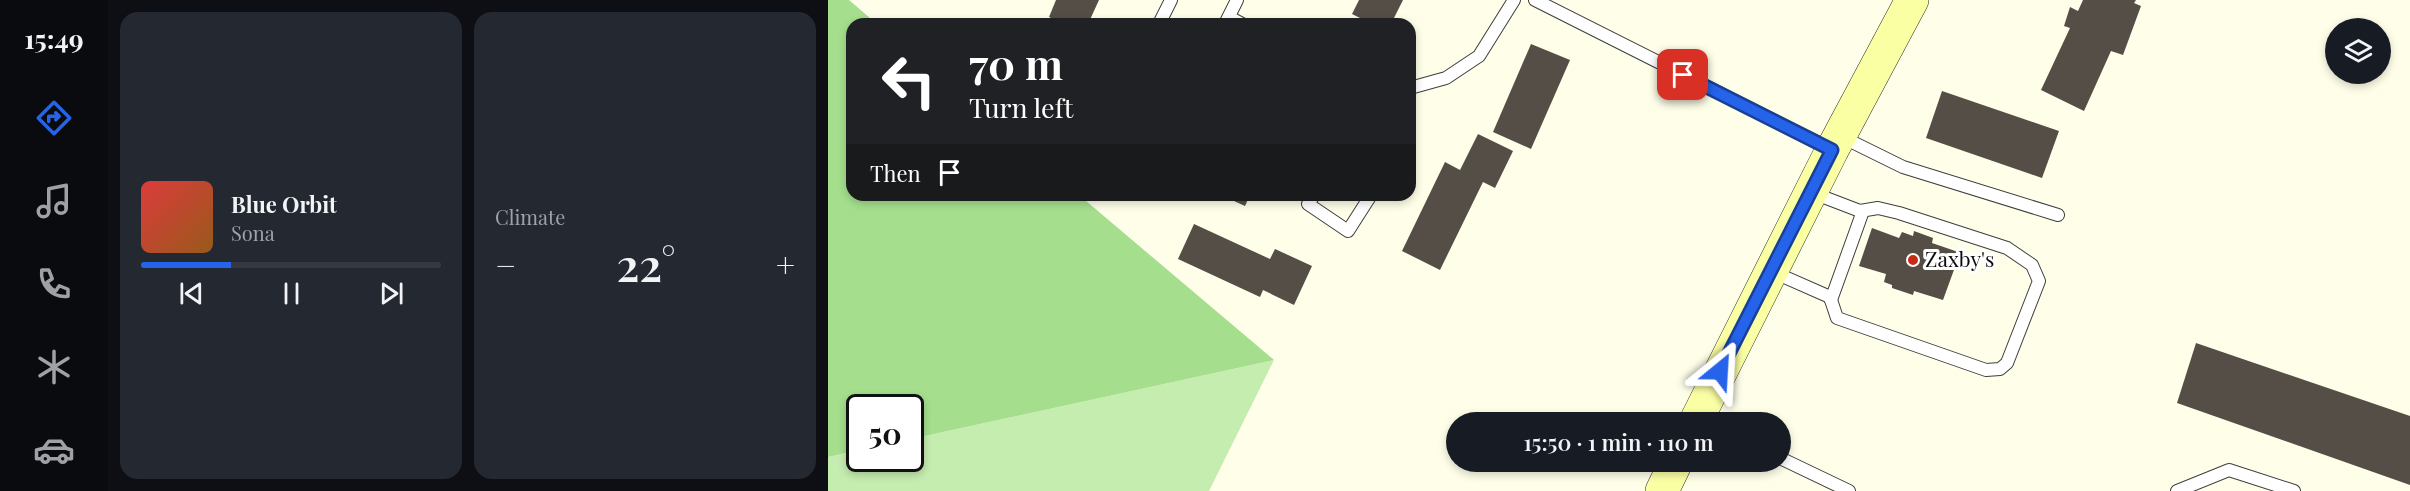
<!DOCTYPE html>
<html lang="en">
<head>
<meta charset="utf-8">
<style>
  body { margin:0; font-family:"Playfair Display",serif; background:#242831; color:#f1f3f6; height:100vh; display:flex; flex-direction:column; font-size:22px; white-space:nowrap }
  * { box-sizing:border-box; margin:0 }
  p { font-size:20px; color:#9ea1a6 }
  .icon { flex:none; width:33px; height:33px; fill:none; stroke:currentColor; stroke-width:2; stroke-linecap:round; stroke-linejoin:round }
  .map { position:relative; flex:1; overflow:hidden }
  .side { display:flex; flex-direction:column; gap:12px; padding:12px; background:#0d0f14; width:720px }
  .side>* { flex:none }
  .hud { position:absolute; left:18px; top:18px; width:570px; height:183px; border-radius:18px; box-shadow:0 3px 9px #0003; background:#202124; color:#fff; overflow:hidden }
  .tools { position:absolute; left:1497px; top:18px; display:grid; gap:12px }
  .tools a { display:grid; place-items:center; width:66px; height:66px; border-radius:50%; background:#171b24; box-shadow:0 3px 9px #0003; font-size:30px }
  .speed { position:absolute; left:18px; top:394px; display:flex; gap:12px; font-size:30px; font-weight:700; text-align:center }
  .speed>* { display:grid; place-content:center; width:78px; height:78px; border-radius:50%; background:#171b24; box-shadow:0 3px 9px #0003; line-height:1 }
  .speed .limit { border:3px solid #111; border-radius:9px; background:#fff; color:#111 }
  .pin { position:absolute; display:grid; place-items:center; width:51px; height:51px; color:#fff; margin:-26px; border-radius:12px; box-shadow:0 3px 9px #0006 }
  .me { position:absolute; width:66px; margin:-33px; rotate:27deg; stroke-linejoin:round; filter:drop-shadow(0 0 4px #0008) }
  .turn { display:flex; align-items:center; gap:21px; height:126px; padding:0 24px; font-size:27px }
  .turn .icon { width:78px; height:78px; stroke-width:2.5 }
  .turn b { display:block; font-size:42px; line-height:51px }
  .then { display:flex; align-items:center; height:57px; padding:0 24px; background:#0003; gap:12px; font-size:22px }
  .big { font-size:45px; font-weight:600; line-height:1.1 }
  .side .widget { flex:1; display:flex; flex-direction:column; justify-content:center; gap:9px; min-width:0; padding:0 21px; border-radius:18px; background:#242831 }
  .song { display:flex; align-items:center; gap:18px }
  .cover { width:72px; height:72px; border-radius:9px; background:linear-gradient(135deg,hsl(0 70% 55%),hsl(30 70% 35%)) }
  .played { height:6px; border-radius:3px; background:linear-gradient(90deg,#2563eb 30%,#363941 30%) }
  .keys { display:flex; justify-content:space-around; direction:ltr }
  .heat { display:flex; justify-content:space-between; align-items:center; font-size:33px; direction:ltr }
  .side .tiles { flex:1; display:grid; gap:12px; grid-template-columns:repeat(2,1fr) }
  .trip { position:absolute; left:618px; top:412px; width:345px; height:60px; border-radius:30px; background:#171b24; box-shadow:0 3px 9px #0003; font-weight:600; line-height:60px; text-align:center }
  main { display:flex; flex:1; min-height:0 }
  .menu { display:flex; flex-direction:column; width:108px; justify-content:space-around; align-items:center; background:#090b0e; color:#9ea1a6 }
  .menu .icon { width:42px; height:42px }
  .menu .active { color:#2563eb }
  .menu b { font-size:27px; color:#f1f3f6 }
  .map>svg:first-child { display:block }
</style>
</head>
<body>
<main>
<nav class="menu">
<b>15:49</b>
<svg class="icon active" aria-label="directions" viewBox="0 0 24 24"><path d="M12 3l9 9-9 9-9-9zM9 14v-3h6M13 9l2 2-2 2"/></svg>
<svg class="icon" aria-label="music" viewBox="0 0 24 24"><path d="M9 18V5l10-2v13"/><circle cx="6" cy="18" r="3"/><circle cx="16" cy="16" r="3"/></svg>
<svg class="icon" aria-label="phone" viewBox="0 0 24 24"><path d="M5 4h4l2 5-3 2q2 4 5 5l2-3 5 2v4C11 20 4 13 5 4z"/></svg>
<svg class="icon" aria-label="climate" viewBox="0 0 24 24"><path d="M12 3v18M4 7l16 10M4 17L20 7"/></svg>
<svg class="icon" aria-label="car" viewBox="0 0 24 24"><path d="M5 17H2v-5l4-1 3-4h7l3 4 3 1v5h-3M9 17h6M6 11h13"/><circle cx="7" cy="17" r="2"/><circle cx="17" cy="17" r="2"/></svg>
</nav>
<section class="side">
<div class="tiles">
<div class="widget">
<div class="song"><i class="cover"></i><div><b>Blue Orbit</b><p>Sona</p></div></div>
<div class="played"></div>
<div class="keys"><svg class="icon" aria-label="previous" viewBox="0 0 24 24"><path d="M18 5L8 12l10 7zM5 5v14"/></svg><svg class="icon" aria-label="pause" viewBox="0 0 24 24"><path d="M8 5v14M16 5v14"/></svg><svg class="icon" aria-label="next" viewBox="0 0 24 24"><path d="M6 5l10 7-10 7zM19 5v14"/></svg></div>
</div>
<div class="widget"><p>Climate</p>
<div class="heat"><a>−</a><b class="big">22°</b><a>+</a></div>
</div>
</div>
</section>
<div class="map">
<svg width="1582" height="491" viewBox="0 0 1582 491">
  <rect width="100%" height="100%" fill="#fffee9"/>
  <polygon fill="#c6edb0" points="446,360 381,491 0,491 0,457 31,450 32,459 82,459 83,439"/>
  <polygon fill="#a5df8d" points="0,0 21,0 49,24 24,24 24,195 251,195 446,360 83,439 82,408 32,408 31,450 0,457"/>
  <g fill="#554e47">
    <polygon points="228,0 271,0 260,24 236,24 221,17"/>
    <polygon points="531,0 575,0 563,24 544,24 524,14"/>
    <polygon points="1255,0 1308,0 1306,3 1313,6 1295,55 1283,51 1256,111 1213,90 1242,28 1236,26 1242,7 1250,11"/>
    <polygon points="703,44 742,60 703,149 665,132"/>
    <polygon points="1114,91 1231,131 1214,178 1098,138"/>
    <polygon points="650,134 685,151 667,188 655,182 612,270 574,251 617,162 632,170"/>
    <polygon points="393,195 422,195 417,206"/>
    <polygon points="366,224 442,259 447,249 484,266 466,305 435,290 432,297 350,259"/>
    <polygon points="1044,228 1071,238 1074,232 1085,236 1086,231 1105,238 1104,243 1139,255 1135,268 1127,267 1115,300 1086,291 1085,295 1064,288 1064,285 1056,282 1058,274 1031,266"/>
    <polygon points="1368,343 1582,416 1582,485 1349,403"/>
  </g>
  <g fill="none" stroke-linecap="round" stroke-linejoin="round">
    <defs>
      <g id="lane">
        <polyline points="707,0 1003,149"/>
        <polyline points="401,17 414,24"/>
        <polyline points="331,24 343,0"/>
        <polyline points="397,24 409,0"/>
        <polyline points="582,88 618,78 651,56 686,0"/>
        <polyline points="1012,136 1075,167 1230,215"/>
        <polyline points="486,195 480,204 520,231 543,195"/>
        <polyline points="943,271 1002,297 1009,318 1158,370 1172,369 1179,363 1211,281 1204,265 1179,248 1071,213 1050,208 1032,211 985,193"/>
        <polyline points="1003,300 1035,211"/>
        <polyline points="952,458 1021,491"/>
        <polyline points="1349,491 1401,470 1466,491"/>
      </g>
      <g id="secondary">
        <polyline points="867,423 1004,150 1084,0"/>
        <polyline points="834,491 848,462"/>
      </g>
    </defs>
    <use href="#lane" stroke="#3e3e3e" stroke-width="14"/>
    <use href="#secondary" stroke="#2d2d2d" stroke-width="34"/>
    <use href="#lane" stroke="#fff" stroke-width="12"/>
    <use href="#secondary" stroke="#fbffa4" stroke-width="33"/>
  </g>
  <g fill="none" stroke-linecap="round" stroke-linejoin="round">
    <defs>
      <polyline id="route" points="855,75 1004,150 892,371"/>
    </defs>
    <use href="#route" stroke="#184099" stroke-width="15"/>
    <use href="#route" stroke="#2563eb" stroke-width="10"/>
  </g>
  <circle fill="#c72a17" stroke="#fff" stroke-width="2" cx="1085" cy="260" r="6"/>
  <g text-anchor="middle" stroke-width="6" stroke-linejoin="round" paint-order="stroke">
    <g font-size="21" fill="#0b0b0b" stroke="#fff" text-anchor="start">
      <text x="1097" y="267">Zaxby's</text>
    </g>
  </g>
</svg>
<div class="tools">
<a><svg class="icon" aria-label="layers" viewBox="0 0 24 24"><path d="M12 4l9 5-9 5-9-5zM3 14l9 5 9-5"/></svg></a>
</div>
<div class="speed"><div class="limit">50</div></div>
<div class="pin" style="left:855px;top:75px;background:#d93025"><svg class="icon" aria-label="arrive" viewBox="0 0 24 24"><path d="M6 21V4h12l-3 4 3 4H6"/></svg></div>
<svg class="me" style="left:892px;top:371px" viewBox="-20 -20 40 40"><path d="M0-17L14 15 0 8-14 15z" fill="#2563eb" stroke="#fff" stroke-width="4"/></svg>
<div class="trip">15:50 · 1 min · 110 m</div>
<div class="hud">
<div class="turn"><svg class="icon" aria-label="left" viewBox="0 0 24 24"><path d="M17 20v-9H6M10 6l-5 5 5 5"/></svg><div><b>70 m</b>Turn left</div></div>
<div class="then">Then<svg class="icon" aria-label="arrive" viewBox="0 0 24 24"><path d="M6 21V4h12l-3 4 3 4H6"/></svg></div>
</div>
</div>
</main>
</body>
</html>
